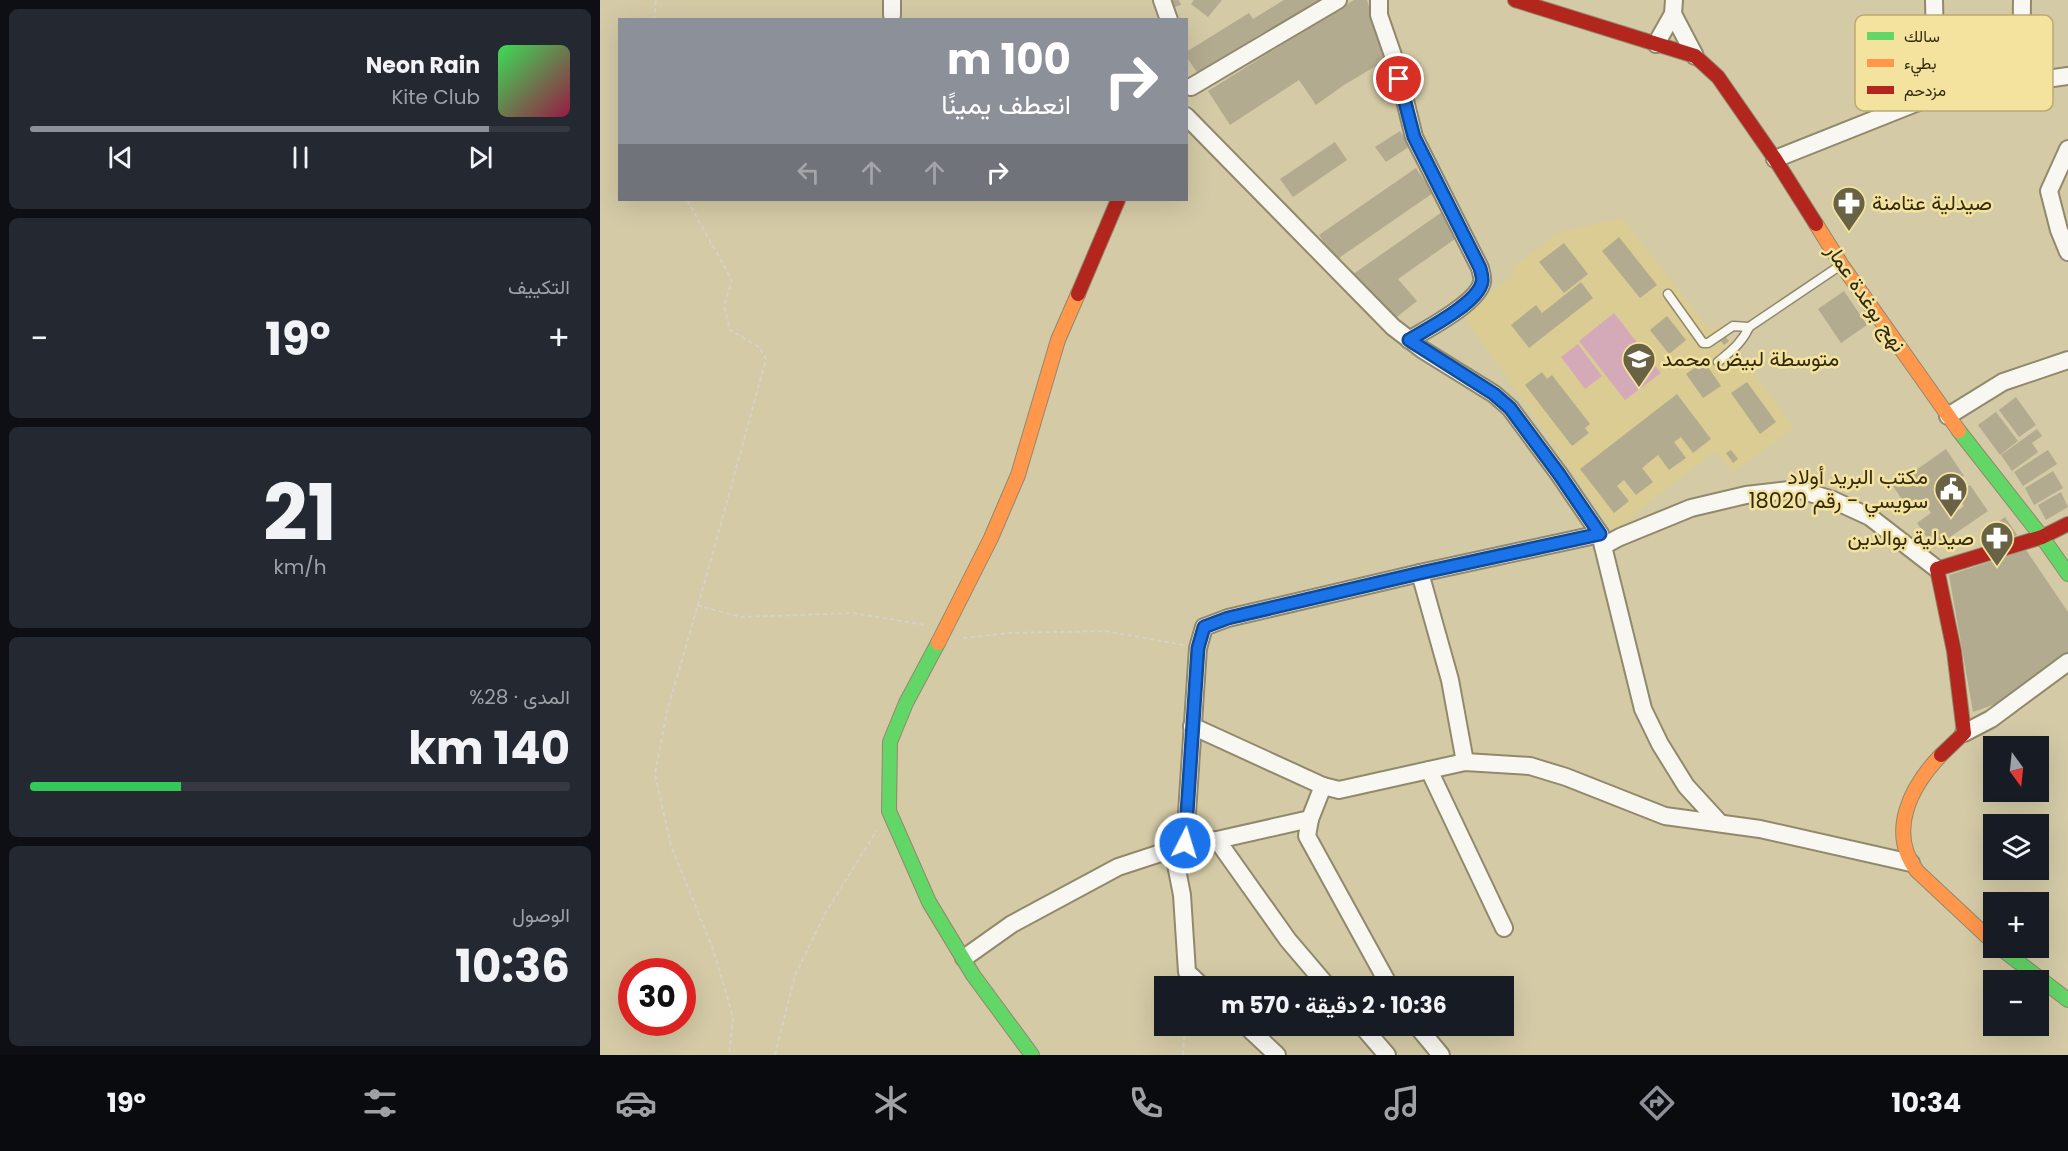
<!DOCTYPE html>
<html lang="ar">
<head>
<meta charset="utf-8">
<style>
  body { margin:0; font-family:Poppins,Vazirmatn,sans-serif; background:#242831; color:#f1f3f6; direction:rtl; height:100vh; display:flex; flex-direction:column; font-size:22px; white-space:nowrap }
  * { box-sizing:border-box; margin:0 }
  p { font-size:20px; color:#9ea1a6 }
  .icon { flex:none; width:33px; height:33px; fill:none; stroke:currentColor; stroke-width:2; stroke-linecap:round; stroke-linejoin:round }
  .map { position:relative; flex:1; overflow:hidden; direction:ltr }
  .panel { display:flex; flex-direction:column; gap:9px; padding:9px; background:#0d0f14; width:600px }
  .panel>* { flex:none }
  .guide { position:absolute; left:18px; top:18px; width:570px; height:183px; border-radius:0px; box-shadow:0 6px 24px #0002; direction:rtl; background:#8c9099; color:#fff; overflow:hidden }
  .needle { width:39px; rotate:165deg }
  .fabs { position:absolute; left:1383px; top:736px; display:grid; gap:12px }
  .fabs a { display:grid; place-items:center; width:66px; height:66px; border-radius:0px; background:#171b24; box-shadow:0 6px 24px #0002; font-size:30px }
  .speed { position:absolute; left:18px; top:958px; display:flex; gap:12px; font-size:30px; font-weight:700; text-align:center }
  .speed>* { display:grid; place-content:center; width:78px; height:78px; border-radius:50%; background:#171b24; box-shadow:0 6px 24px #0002; line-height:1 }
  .speed .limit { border:9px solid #d22; background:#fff; color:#111 }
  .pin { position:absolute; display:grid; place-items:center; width:51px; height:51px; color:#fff; margin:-26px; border:3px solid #fff; border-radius:50%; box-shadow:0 2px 6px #0007 }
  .me { position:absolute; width:66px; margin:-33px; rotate:5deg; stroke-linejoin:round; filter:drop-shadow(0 0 4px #0008) }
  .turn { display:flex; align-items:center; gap:21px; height:126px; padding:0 18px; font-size:27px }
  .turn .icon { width:78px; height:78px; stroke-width:2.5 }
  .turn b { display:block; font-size:42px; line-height:51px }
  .lanes { display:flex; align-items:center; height:57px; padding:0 18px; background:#0003; justify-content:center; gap:30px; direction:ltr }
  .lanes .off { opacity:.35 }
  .big { font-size:45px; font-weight:700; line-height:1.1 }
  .panel .tile { flex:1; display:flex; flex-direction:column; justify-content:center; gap:9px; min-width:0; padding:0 21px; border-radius:9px; background:#242831 }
  .panel .dial { align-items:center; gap:0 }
  .dial b { font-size:78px; line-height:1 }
  .song { display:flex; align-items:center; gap:18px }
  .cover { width:72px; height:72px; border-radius:9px; background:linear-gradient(135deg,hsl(130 70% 55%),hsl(340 70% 35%)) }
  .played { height:6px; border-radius:3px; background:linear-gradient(90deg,#8c9099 85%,#363941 85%) }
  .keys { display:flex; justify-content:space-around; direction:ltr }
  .heat { display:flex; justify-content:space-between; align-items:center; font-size:33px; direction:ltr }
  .charge { height:9px; border-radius:4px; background:linear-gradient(90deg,#34c759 28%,#363941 0) }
  .trip { position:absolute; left:554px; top:976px; width:360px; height:60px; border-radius:0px; background:#171b24; box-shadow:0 6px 24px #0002; font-weight:700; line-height:60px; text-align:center; direction:rtl }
  .tab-bar { display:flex; height:96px; justify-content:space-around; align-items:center; background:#090b0e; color:#9ea1a6 }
  .tab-bar .icon { width:42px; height:42px }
  .tab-bar .on { color:#8c9099 }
  .tab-bar b { font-size:27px; color:#f1f3f6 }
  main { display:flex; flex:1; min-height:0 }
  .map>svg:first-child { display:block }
</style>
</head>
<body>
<main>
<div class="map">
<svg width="1468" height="1055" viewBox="0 0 1468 1055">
  <rect width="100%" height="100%" fill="#d4caa6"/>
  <polygon fill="#dbcc93" points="1022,218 1110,330 1118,324 1194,428 1132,473 1115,451 1014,531 862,314 914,274 913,267 959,232"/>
  <g fill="#d5aab8">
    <polygon points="1014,313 1061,373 1025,400 979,341"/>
    <polygon points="978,344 1002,376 985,389 961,357"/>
  </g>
  <g fill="#b3ab8f">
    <polygon points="567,0 579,0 581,5 569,9"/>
    <polygon points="594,0 622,0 608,17 591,4"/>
    <polygon points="684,0 727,0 665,39 662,33 598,74 586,56 586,52 649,13 653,19"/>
    <polygon points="754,0 767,0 786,60 744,85 716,105 699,80 630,125 608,91"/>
    <polygon points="800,131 810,146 786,162 775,147"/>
    <polygon points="735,142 747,160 693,197 680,179"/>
    <polygon points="816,168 833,193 736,260 719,235"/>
    <polygon points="842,212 855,239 798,279 817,301 792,321 749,277"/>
    <polygon points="1019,237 1057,285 1040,298 1002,251"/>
    <polygon points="964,243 988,274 964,293 939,262"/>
    <polygon points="981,282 993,298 929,348 911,325 936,305 942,313"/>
    <polygon points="1244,291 1267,325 1241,343 1218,309"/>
    <polygon points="1067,316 1086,340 1069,354 1050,330"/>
    <polygon points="1125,336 1129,341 1124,345 1120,340"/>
    <polygon points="1104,361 1121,386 1103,398 1086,374"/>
    <polygon points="942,372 947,379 952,375 990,424 985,428 989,433 972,446 925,385"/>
    <polygon points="1147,382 1176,422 1160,434 1131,393"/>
    <polygon points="1077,394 1111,439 1093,453 1081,437 1074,442 1086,458 1069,470 1058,455 1042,468 1053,482 1036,495 1024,480 1017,486 1029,501 1014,513 980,469"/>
    <polygon points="1416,397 1436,425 1419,437 1399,410"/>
    <polygon points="1396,412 1418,441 1400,455 1378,425"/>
    <polygon points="1437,429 1442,436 1432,443 1438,452 1412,471 1401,455"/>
    <polygon points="1346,449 1364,476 1344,488 1359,510 1364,506 1356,494 1370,485 1388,511 1334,548 1317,523 1331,513 1324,502 1310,512 1293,486"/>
    <polygon points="1131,450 1138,459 1133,463 1126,453"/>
    <polygon points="1448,450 1457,464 1423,486 1414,472"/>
    <polygon points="1453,471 1463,488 1434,505 1425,488"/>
    <polygon points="1461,492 1468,507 1446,520 1438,505"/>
    <polygon points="1405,517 1417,535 1396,544 1386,530"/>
    <polygon points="1426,550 1468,612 1468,652 1401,702 1373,712 1349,575"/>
  </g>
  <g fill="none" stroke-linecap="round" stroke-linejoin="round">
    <defs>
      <g id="lane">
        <polyline points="1068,294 1103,343 1108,343 1133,326 1149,327"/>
        <path d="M1118,362C1131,351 1142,343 1149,327L1241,265"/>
      </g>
      <g id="street">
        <polyline points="292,0 292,15"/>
        <polyline points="562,0 569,20"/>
        <path d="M779,0V15L796,64L814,137L880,268C881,272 883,278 882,282C878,303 827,329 809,340"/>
        <polyline points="1334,0 1336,95"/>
        <polyline points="1073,14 1095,56"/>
        <polyline points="1056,44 1073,14 1074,0"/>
        <polyline points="1421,83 1422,0"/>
        <polyline points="591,87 738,0"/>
        <polyline points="586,116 793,327 823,350 894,394 910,408 959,474 1000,534 1043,709 1060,744 1086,786 1119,822"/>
        <polyline points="1468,149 1449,191 1459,230 1468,252"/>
        <polyline points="1175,159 1336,95 1468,76"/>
        <polyline points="1348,416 1403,382 1468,360"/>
        <polyline points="1003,546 1020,537 1091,508 1146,495 1197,489 1233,500 1270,517 1337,569"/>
        <polyline points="820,573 850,680 865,762"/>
        <polyline points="592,726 723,786 739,790 865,762 930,766 966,777 1065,816 1160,829 1311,863"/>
        <polyline points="1364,733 1391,719 1468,662"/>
        <polyline points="829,770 904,928"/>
        <polyline points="723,786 710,819 707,836 790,987"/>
        <polyline points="710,819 617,840 688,940 728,987"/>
        <polyline points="585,843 598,648 604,627 628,618 820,573 1000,534"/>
        <polyline points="364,958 412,924 518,867 573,849"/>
        <polyline points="603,987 587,972 582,895 573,849 585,843 617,840"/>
        <polyline points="646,1026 677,1055"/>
        <polyline points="762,1026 787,1055"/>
        <polyline points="817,1026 841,1055"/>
      </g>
      <g id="fast">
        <polyline points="1359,431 1442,537 1468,574"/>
        <polyline points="338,643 306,703 290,742 289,811 329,902 373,975 432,1055"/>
        <polyline points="1400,948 1468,1000"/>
      </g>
      <g id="slow">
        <polyline points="1216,224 1241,264 1359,431"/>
        <polyline points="338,643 391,538 418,475 458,340 478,294"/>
        <path d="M1341,755C1311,786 1287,832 1317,871L1394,943"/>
      </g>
      <g id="jam">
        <polyline points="915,0 1095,56 1118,77 1175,159 1216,224"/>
        <polyline points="478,294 518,200"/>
        <polyline points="1341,755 1364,733 1354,651 1337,569 1442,537 1468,524"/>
      </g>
    </defs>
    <use href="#lane" stroke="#91896c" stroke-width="11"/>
    <use href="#street" stroke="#91896c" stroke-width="20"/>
    <use href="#fast" stroke="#91896c" stroke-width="16"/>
    <use href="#slow" stroke="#91896c" stroke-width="16"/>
    <use href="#jam" stroke="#91896c" stroke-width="16"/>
    <g stroke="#d5d2c6" stroke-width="2" stroke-dasharray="4.5 3" stroke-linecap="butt">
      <polyline points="54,20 56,0"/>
      <polyline points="87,200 132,280 124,305 130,330 159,347 166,359 111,560 67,711 55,774 71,846 113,949 133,1017 129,1055"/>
      <polyline points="97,605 141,617 253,613 326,625"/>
      <polyline points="363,638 410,633 505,631 584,645"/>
      <polyline points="175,1055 195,975 226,912 277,830"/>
      <polyline points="583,1055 585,1026"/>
    </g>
    <use href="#lane" stroke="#f9f7f2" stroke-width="8"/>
    <use href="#street" stroke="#f9f7f2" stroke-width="16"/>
    <use href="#fast" stroke="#63d668" stroke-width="14"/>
    <use href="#slow" stroke="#ff974d" stroke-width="14"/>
    <use href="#jam" stroke="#b3261e" stroke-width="14"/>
  </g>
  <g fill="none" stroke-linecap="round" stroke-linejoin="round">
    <defs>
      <path id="route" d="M585,843L598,648L604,627L628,618L820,573L1000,534L959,474L910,408L894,394L809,340C827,329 878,303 882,282C883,278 881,272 880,268L814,137L799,79"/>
    </defs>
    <use href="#route" stroke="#114b97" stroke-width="15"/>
    <use href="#route" stroke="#1a73e8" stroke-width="10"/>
  </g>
  <defs>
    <symbol id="pharmacy-pin" viewBox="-11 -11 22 30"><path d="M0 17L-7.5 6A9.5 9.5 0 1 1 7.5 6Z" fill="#6a6244" stroke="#f4e29f"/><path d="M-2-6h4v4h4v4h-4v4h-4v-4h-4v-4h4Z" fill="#fff"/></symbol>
    <symbol id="school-pin" viewBox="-11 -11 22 30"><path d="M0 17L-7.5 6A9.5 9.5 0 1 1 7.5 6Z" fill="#6a6244" stroke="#f4e29f"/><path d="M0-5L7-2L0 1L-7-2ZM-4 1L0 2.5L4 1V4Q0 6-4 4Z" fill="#fff"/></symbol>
    <symbol id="civic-pin" viewBox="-11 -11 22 30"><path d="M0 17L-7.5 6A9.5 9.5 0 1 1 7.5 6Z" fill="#6a6244" stroke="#f4e29f"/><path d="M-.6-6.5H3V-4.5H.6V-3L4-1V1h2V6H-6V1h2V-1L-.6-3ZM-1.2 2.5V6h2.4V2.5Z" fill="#fff"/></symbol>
  </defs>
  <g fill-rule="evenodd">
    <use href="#pharmacy-pin" x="1230" y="184" width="38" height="52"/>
    <use href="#school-pin" x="1020" y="340" width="38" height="52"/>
    <use href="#civic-pin" x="1332" y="470" width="38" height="52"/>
    <use href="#pharmacy-pin" x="1378" y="519" width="38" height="52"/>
  </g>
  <g text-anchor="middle" stroke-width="5" stroke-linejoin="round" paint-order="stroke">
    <g font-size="21" fill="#312a0f" stroke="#f4e29f" text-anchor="start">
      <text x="1272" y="210">صيدلية عتامنة</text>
      <text x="1062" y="366">متوسطة لبيض محمد</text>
      <text x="1328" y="484" text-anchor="end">مكتب البريد أولاد<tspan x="1328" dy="24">سويسي - رقم 18020</tspan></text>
      <text x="1374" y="545" text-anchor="end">صيدلية بوالدين</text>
    </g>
    <g font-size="21" fill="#312a0f" stroke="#f4e29f">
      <text transform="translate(1266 298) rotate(56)" y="7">نهج بوغدة عمار</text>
    </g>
  </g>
  <rect x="1255" y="15" width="198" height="96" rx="9" fill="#f4e29f" stroke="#baab74" stroke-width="1.5"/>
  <rect x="1267" y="32" width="27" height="8" fill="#63d668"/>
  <rect x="1267" y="59" width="27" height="8" fill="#ff974d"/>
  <rect x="1267" y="86" width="27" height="8" fill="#b3261e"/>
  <g font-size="16" fill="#312a0f">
    <text x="1304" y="42">سالك</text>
    <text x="1304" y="69">بطيء</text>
    <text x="1304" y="96">مزدحم</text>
  </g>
</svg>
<div class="fabs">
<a><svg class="needle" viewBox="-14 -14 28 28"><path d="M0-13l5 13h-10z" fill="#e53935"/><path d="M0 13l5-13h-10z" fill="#9ea1a6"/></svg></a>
<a><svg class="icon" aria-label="layers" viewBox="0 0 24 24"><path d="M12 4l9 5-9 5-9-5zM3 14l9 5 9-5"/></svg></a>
<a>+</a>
<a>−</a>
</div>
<div class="speed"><div class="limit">30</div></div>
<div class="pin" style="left:799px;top:79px;background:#d93025"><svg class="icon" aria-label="arrive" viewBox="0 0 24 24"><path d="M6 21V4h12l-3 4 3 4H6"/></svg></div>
<svg class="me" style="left:585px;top:843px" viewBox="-20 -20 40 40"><circle r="17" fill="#1a73e8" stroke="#fff" stroke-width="3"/><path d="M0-11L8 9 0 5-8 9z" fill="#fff"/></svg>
<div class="trip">10:36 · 2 دقيقة · 570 m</div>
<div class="guide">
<div class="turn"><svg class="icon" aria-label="right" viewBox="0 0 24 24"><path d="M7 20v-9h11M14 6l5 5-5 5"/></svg><div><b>100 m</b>انعطف يمينًا</div></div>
<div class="lanes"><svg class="icon off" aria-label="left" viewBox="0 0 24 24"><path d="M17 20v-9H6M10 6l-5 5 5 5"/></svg><svg class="icon off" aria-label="ahead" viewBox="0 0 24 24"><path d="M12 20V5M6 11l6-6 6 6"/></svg><svg class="icon off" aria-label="ahead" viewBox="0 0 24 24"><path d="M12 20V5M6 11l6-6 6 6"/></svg><svg class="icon" aria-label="right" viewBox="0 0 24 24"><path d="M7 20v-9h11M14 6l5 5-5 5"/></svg></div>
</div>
</div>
<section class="panel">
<div class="tile">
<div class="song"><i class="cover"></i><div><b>Neon Rain</b><p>Kite Club</p></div></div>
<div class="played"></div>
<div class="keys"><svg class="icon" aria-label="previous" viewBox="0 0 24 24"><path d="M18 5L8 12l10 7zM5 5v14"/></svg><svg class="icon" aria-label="pause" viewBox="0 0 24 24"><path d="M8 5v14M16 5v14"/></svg><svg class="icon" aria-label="next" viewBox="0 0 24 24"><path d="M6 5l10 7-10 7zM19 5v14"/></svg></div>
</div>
<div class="tile"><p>التكييف</p>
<div class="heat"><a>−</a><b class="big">19°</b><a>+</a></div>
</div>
<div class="tile dial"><b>21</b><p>km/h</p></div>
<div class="tile"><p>المدى · 28%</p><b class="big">140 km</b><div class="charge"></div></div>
<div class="tile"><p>الوصول</p><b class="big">10:36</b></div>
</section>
</main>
<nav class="tab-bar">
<b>10:34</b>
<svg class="icon on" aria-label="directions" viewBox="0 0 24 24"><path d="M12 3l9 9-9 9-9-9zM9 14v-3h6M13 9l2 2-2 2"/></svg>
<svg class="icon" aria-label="music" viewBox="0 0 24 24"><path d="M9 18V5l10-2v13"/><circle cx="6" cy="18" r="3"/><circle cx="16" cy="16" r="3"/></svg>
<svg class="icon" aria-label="phone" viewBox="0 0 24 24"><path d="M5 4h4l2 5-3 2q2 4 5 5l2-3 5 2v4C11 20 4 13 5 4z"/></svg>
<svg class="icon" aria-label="climate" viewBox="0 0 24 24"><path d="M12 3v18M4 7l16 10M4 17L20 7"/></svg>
<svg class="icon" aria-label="car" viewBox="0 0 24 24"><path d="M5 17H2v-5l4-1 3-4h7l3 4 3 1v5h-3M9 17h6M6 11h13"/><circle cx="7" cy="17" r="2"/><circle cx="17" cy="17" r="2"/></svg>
<svg class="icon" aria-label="filters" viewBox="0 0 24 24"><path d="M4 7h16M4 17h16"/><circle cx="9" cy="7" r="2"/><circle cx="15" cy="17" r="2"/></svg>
<b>19°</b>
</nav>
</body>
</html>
